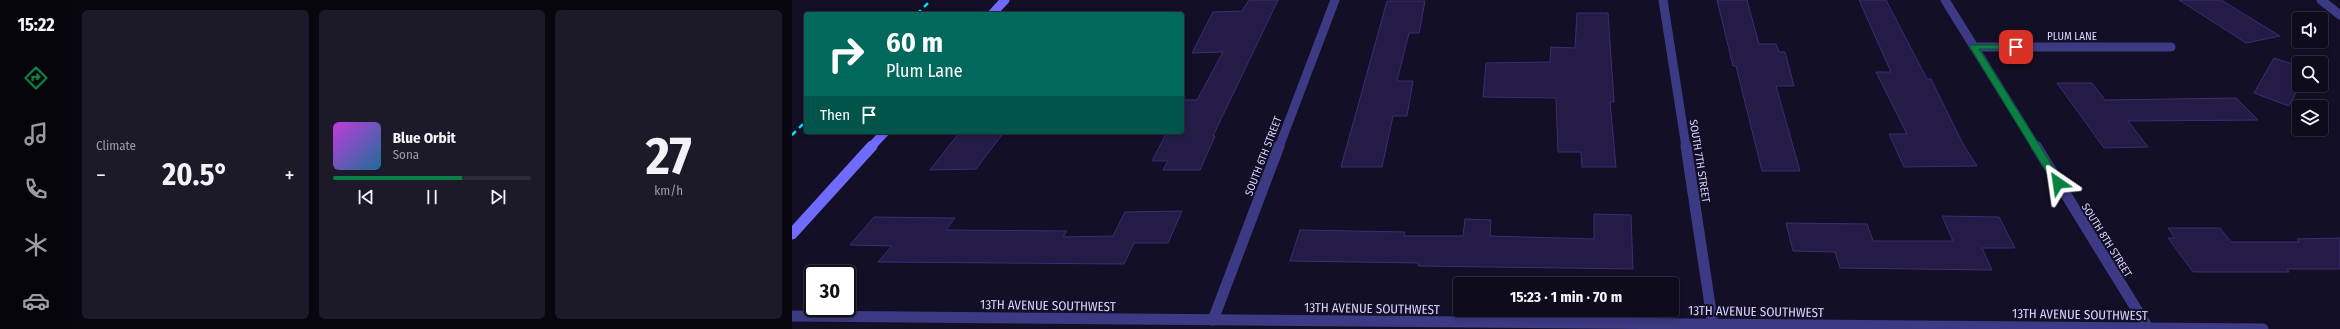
<!DOCTYPE html>
<html lang="en">
<head>
<meta charset="utf-8">
<style>
  body { margin:0; font-family:"Fira Sans Condensed",sans-serif; background:#1c1929; color:#f1f3f6; height:100vh; display:flex; flex-direction:column; font-size:15px; white-space:nowrap }
  * { box-sizing:border-box; margin:0 }
  p { font-size:13px; color:#9b9ba3 }
  .icon { flex:none; width:22px; height:22px; fill:none; stroke:currentColor; stroke-width:2; stroke-linecap:round; stroke-linejoin:round }
  .map { position:relative; flex:1; overflow:hidden }
  .panel { display:flex; flex-direction:column; gap:10px; padding:10px; background:#08060f; width:720px }
  .panel>* { flex:none }
  .hud { position:absolute; left:12px; top:12px; width:380px; height:122px; border-radius:4px; box-shadow:0 2px 6px #0003,0 0 0 1px #2e2b3b; background:#00695c; color:#fff; overflow:hidden }
  .fabs { position:absolute; left:1500px; top:12px; display:grid; gap:8px }
  .fabs a { display:grid; place-items:center; width:36px; height:36px; border-radius:4px; background:#0e0b1c; box-shadow:0 2px 6px #0003,0 0 0 1px #2e2b3b; font-size:20px }
  .speed { position:absolute; left:12px; top:265px; display:flex; gap:8px; font-size:20px; font-weight:700; text-align:center }
  .speed>* { display:grid; place-content:center; width:52px; height:52px; border-radius:50%; background:#0e0b1c; box-shadow:0 2px 6px #0003,0 0 0 1px #2e2b3b; line-height:1 }
  .speed .limit { border:2px solid #111; border-radius:6px; background:#fff; color:#111 }
  .pin { position:absolute; display:grid; place-items:center; width:34px; height:34px; color:#fff; margin:-17px; border-radius:8px; box-shadow:0 2px 6px #0006 }
  .me { position:absolute; width:44px; margin:-22px; rotate:328deg; stroke-linejoin:round; filter:drop-shadow(0 0 3px #0008) }
  .turn { display:flex; align-items:center; gap:14px; height:84px; padding:0 16px; font-size:18px }
  .turn .icon { width:52px; height:52px; stroke-width:2.5 }
  .turn b { display:block; font-size:28px; line-height:34px }
  .then { display:flex; align-items:center; height:38px; padding:0 16px; background:#0003; gap:8px; font-size:15px }
  .big { font-size:30px; font-weight:700; line-height:1.1 }
  .panel .tile { flex:1; display:flex; flex-direction:column; justify-content:center; gap:6px; min-width:0; padding:0 14px; border-radius:6px; background:#1c1929 }
  .panel .dial { align-items:center; gap:0 }
  .dial b { font-size:52px; line-height:1 }
  .song { display:flex; align-items:center; gap:12px }
  .cover { width:48px; height:48px; border-radius:6px; background:linear-gradient(135deg,hsl(290 70% 55%),hsl(200 70% 35%)) }
  .played { height:4px; border-radius:2px; background:linear-gradient(90deg,#0b8043 65%,#2e2b3b 65%) }
  .keys { display:flex; justify-content:space-around; direction:ltr }
  .heat { display:flex; justify-content:space-between; align-items:center; font-size:22px; direction:ltr }
  .panel .tiles { flex:1; display:grid; gap:10px; grid-template-columns:repeat(3,1fr) }
  .trip { position:absolute; left:661px; top:277px; width:226px; height:40px; border-radius:4px; background:#0e0b1c; box-shadow:0 2px 6px #0003,0 0 0 1px #2e2b3b; font-weight:700; line-height:40px; text-align:center }
  main { display:flex; flex:1; min-height:0 }
  .tab-bar { display:flex; flex-direction:column; width:72px; justify-content:space-around; align-items:center; background:#06040b; color:#9b9ba3 }
  .tab-bar .icon { width:28px; height:28px }
  .tab-bar .active { color:#0b8043 }
  .tab-bar b { font-size:18px; color:#f1f3f6 }
  .map>svg:first-child { display:block }
</style>
</head>
<body>
<main>
<nav class="tab-bar">
<b>15:22</b>
<svg class="icon active" aria-label="directions" viewBox="0 0 24 24"><path d="M12 3l9 9-9 9-9-9zM9 14v-3h6M13 9l2 2-2 2"/></svg>
<svg class="icon" aria-label="music" viewBox="0 0 24 24"><path d="M9 18V5l10-2v13"/><circle cx="6" cy="18" r="3"/><circle cx="16" cy="16" r="3"/></svg>
<svg class="icon" aria-label="phone" viewBox="0 0 24 24"><path d="M5 4h4l2 5-3 2q2 4 5 5l2-3 5 2v4C11 20 4 13 5 4z"/></svg>
<svg class="icon" aria-label="climate" viewBox="0 0 24 24"><path d="M12 3v18M4 7l16 10M4 17L20 7"/></svg>
<svg class="icon" aria-label="car" viewBox="0 0 24 24"><path d="M5 17H2v-5l4-1 3-4h7l3 4 3 1v5h-3M9 17h6M6 11h13"/><circle cx="7" cy="17" r="2"/><circle cx="17" cy="17" r="2"/></svg>
</nav>
<section class="panel">
<div class="tiles">
<div class="tile"><p>Climate</p>
<div class="heat"><a>−</a><b class="big">20.5°</b><a>+</a></div>
</div>
<div class="tile">
<div class="song"><i class="cover"></i><div><b>Blue Orbit</b><p>Sona</p></div></div>
<div class="played"></div>
<div class="keys"><svg class="icon" aria-label="previous" viewBox="0 0 24 24"><path d="M18 5L8 12l10 7zM5 5v14"/></svg><svg class="icon" aria-label="pause" viewBox="0 0 24 24"><path d="M8 5v14M16 5v14"/></svg><svg class="icon" aria-label="next" viewBox="0 0 24 24"><path d="M6 5l10 7-10 7zM19 5v14"/></svg></div>
</div>
<div class="tile dial"><b>27</b><p>km/h</p></div>
</div>
</section>
<div class="map">
<svg width="1548" height="329" viewBox="0 0 1548 329">
  <rect width="100%" height="100%" fill="#130f26"/>
  <g fill="#241b47" stroke="#3b2d73">
    <polygon points="457,0 486,0 421,136 423,136 408,170 371,170 376,161 360,161 375,132 390,132 390,100 405,100 431,52 400,53 421,12 450,11"/>
    <polygon points="925,0 955,0 967,44 984,44 987,52 993,52 1002,86 984,86 1008,171 970,171 944,66 941,66"/>
    <polygon points="1067,0 1094,0 1135,79 1139,79 1171,144 1185,166 1112,167 1097,134 1115,134 1084,72 1099,72"/>
    <polygon points="1387,0 1429,0 1488,36 1454,43"/>
    <polygon points="595,1 633,1 627,33 617,33 605,81 621,81 615,116 601,116 590,167 549,167"/>
    <polygon points="785,13 816,13 822,102 818,102 824,167 790,167 789,152 766,152 764,98 691,97 694,63 758,62 759,47 783,48"/>
    <polygon points="1482,58 1507,66 1507,87 1497,106 1462,93"/>
    <polygon points="1265,83 1300,83 1313,100 1444,98 1466,120 1336,121 1356,147 1312,148"/>
    <polygon points="168,132 212,132 184,169 138,170"/>
    <polygon points="390,211 376,243 342,243 332,264 86,262 100,246 58,245 82,217 163,218 154,230 275,231 271,237 321,236 333,212"/>
    <polygon points="802,214 839,215 841,269 626,266 627,263 498,261 508,230 613,232 612,236 671,236 673,219 699,220 698,236 802,239"/>
    <polygon points="1150,216 1207,217 1223,248 1190,248 1200,270 1048,268 1043,252 1001,251 994,223 1075,224 1081,241 1161,241"/>
    <polygon points="1376,228 1428,228 1439,242 1507,242 1505,239 1548,238 1548,269 1495,269 1497,272 1401,272 1376,238 1383,238"/>
  </g>
  <g fill="none" stroke-linecap="round" stroke-linejoin="round">
    <g stroke="#3d3a85" stroke-width="9">
      <polyline points="871,0 894,147"/>
      <polyline points="1153,0 1244,147"/>
      <polyline points="1529,0 1548,15"/>
      <polyline points="1182,47 1379,47"/>
      <polyline points="487,147 543,0"/>
    </g>
    <g stroke="#3d3a85" stroke-width="11">
      <polyline points="894,146 921,325"/>
      <polyline points="1244,146 1356,328"/>
      <polyline points="0,316 1471,329"/>
      <polyline points="421,320 487,146"/>
    </g>
    <g stroke="#6f6bff" stroke-width="9">
      <polyline points="200,14 213,0"/>
      <polyline points="79,147 93,132"/>
    </g>
    <polyline stroke="#6f6bff" stroke-width="11" points="0,234 80,146"/>
    <g stroke="#00e5ff" stroke-width="2.5" stroke-dasharray="5.5 4.5" stroke-linecap="butt">
      <polyline points="125,14 139,0"/>
      <polyline points="0,135 14,121"/>
    </g>
  </g>
  <polygon fill="#0b8043" stroke="#07532c" points="1179,45 1224,45 1228,47 1224,49 1187,49 1271,183 1269,186 1263,186 1178,47"/>
  <g text-anchor="middle" stroke-width="4" stroke-linejoin="round" paint-order="stroke">
    <g font-size="11" fill="#d9d4ff" stroke="#130f26">
      <text x="1280" y="40">PLUM LANE</text>
      <text transform="translate(471 156) rotate(-69)" y="4">SOUTH 6TH STREET</text>
      <text transform="translate(908 161) rotate(81)" y="4">SOUTH 7TH STREET</text>
      <text transform="translate(1315 240) rotate(58)" y="4">SOUTH 8TH STREET</text>
    </g>
    <g font-size="13" fill="#d9d4ff" stroke="#130f26">
      <text transform="translate(256 305) rotate(1)" y="5">13TH AVENUE SOUTHWEST</text>
      <text transform="translate(580 308) rotate(1)" y="5">13TH AVENUE SOUTHWEST</text>
      <text transform="translate(964 311) rotate(1)" y="5">13TH AVENUE SOUTHWEST</text>
      <text transform="translate(1288 314) rotate(1)" y="5">13TH AVENUE SOUTHWEST</text>
    </g>
  </g>
</svg>
<div class="fabs">
<a><svg class="icon" aria-label="sound" viewBox="0 0 24 24"><path d="M4 9h4l5-4v14l-5-4H4zM17 9q2 3 0 6"/></svg></a>
<a><svg class="icon" aria-label="search" viewBox="0 0 24 24"><circle cx="10" cy="10" r="6"/><path d="M15 15l6 6"/></svg></a>
<a><svg class="icon" aria-label="layers" viewBox="0 0 24 24"><path d="M12 4l9 5-9 5-9-5zM3 14l9 5 9-5"/></svg></a>
</div>
<div class="speed"><div class="limit">30</div></div>
<div class="pin" style="left:1224px;top:47px;background:#d93025"><svg class="icon" aria-label="arrive" viewBox="0 0 24 24"><path d="M6 21V4h12l-3 4 3 4H6"/></svg></div>
<svg class="me" style="left:1266px;top:183px" viewBox="-20 -20 40 40"><path d="M0-17L14 15 0 8-14 15z" fill="#0b8043" stroke="#fff" stroke-width="4"/></svg>
<div class="trip">15:23 · 1 min · 70 m</div>
<div class="hud">
<div class="turn"><svg class="icon" aria-label="right" viewBox="0 0 24 24"><path d="M7 20v-9h11M14 6l5 5-5 5"/></svg><div><b>60 m</b>Plum Lane</div></div>
<div class="then">Then<svg class="icon" aria-label="arrive" viewBox="0 0 24 24"><path d="M6 21V4h12l-3 4 3 4H6"/></svg></div>
</div>
</div>
</main>
</body>
</html>
